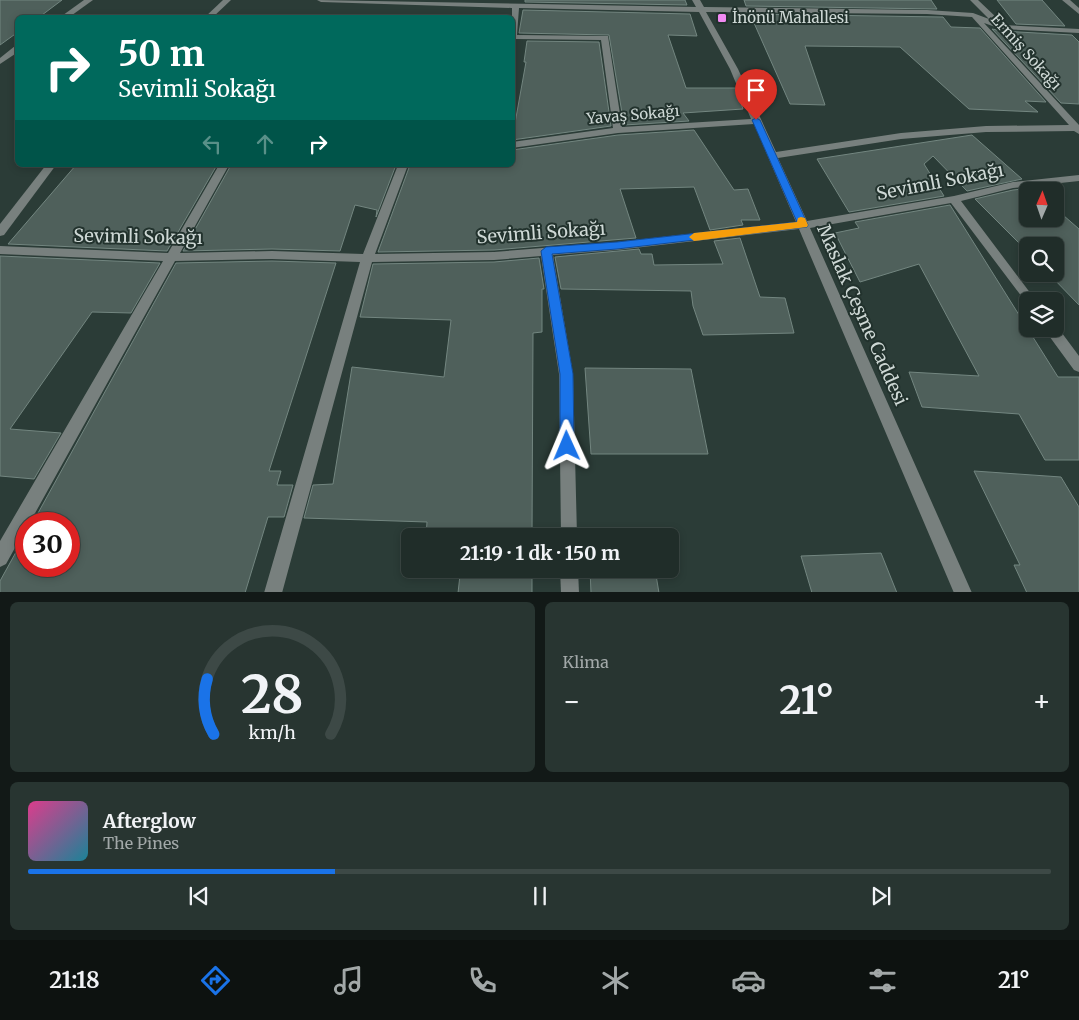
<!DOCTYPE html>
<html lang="tr">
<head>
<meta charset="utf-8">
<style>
  body { margin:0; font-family:Merriweather,serif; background:#283531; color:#f1f3f6; height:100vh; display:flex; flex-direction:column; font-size:19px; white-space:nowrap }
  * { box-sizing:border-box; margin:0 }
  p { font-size:16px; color:#a2a8a8 }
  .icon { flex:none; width:28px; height:28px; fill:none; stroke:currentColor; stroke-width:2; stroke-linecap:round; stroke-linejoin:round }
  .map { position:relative; height:592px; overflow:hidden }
  .drawer { display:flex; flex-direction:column; gap:10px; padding:10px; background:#121917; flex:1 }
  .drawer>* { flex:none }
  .hud { position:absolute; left:15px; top:15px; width:500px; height:152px; border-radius:8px; box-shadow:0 2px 8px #0003,0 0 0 1px #3d4946; background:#00695c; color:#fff; overflow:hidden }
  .needle { width:32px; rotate:2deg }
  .fabs { position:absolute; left:1019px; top:182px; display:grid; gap:10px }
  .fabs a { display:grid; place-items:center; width:45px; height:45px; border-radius:8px; background:#202d29; box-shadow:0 2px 8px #0003,0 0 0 1px #3d4946; font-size:25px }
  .speed { position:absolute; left:15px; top:512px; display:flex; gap:10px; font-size:25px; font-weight:700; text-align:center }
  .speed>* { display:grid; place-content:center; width:65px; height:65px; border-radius:50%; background:#202d29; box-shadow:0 2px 8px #0003,0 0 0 1px #3d4946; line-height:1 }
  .speed .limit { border:8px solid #d22; background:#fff; color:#111 }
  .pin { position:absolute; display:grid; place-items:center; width:42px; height:42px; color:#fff; margin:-51px -21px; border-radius:50% 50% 50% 0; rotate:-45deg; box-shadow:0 0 5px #0007 }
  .pin .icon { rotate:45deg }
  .me { position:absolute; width:55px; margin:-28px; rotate:359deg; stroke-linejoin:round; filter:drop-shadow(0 0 4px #0008) }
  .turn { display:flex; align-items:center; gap:18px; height:105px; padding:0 20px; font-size:22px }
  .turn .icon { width:65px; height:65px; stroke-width:2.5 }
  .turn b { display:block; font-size:35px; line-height:42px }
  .lanes { display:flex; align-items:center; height:48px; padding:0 20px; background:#0003; justify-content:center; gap:25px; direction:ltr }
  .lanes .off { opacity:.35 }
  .big { font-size:38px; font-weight:700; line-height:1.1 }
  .drawer .tile { flex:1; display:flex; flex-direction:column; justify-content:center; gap:8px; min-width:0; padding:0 18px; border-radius:8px; background:#283531 }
  .drawer .dial { align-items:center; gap:0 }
  .dial svg { height:130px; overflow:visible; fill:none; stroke:#3d4946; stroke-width:7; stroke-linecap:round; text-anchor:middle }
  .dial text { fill:#f1f3f6; stroke:none }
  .song { display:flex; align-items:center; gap:15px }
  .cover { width:60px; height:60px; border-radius:8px; background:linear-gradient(135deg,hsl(330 70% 55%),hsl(190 70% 35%)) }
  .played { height:5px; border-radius:2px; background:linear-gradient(90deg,#1a73e8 30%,#3d4946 30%) }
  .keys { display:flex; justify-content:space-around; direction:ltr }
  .heat { display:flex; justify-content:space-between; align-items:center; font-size:28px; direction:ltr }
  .drawer .tiles { flex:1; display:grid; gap:10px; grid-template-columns:1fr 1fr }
  .tile:last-child { grid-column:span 2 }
  .trip { position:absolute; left:401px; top:528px; width:278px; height:50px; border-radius:8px; background:#202d29; box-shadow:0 2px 8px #0003,0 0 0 1px #3d4946; font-weight:700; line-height:50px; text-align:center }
  .dock { display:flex; height:80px; justify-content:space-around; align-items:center; background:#0d1210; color:#a2a8a8 }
  .dock .icon { width:35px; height:35px }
  .dock .on { color:#1a73e8 }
  .dock b { font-size:22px; color:#f1f3f6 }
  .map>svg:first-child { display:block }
</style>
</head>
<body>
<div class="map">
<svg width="1079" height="593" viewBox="0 0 1079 593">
  <rect width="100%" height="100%" fill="#2b3c37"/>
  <g fill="#4f605b" stroke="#738680">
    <polygon points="0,0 62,0 38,18 18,18 18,32 0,45"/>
    <polygon points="525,0 685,0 687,5 525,2"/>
    <polygon points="744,0 931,0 937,9 746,6"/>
    <polygon points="997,0 1042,0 1065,26 1016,24"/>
    <polygon points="523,10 690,14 697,36 668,35 686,88 736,88 743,109 683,113 689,121 624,125 609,35 519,33"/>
    <polygon points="750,14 943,17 951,27 980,28 1046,102 1025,101 1038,112 969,109 900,47 805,46 825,105 790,104"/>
    <polygon points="992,29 1001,31 1072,35 1079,42 1079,104 1061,103"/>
    <polygon points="527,41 599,42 611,126 512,140 526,62 524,62"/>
    <polygon points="694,130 734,190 748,189 760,220 741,220 743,225 710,230 694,187 620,189 636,238 494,250 378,252 410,165 512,165 512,150 618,135"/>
    <polygon points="972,135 1022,179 967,191 933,156 924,164 944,196 849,212 817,159"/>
    <polygon points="76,165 217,165 167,251 8,244"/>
    <polygon points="231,165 396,165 376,217 377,210 355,205 340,251 272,249 183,251"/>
    <polygon points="1032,188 1036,191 1028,191 1028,219 1055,219 1055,208 1079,229 1079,305 1049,274 1055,274 1055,246 1028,246 1028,252 975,199 1013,190"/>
    <polygon points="950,205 1058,377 1079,377 1079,460 1045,460 1019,414 922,407 909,372 979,376 919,264 860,282 835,233 859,228 855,222"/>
    <polygon points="740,238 760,297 785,298 794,333 703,335 693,306 691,291 561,289 555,257 639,249 641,254 652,254 654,265 723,264 714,241"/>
    <polygon points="0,256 160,263 131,313 92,312 10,429 61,433 34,479 0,476"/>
    <polygon points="539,258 544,289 542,289 542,332 533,333 532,536 426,536 427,522 304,518 313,485 333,484 352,367 444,377 451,320 360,317 373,264 494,262"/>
    <polygon points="272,261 336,263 269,471 281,471 277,485 293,485 284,517 268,517 245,593 0,593 0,581 26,534 26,566 69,566 69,524 32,524 176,263"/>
    <polygon points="585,368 691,369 708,454 591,454"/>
    <polygon points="974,471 1061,477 1079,507 1079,593 1027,593 1014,565 1020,565"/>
    <polygon points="650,528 651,536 587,536 587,529"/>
    <polygon points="881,553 897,593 812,593 801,556"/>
    <polygon points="425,569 532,569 532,593 458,593 460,575"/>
    <polygon points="590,569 655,569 659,593 591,593"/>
  </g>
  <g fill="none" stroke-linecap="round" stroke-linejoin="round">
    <g fill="#78807e" fill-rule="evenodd">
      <polygon points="84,0 93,0 68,18 59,18"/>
      <polygon points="223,0 231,0 212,18 204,18"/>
      <path d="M317,0L696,7L692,0H700L704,7L927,10L973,13L989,19L970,0H978L998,19L997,23L1002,25L1079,29V33L1001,29L984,23L1079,125V134L1074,131L986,132L901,139L778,158L807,221L954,196L1013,182L1079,175V181L1013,188L961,201L1034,298L1036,301H1028V305L951,203L810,228L972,593H954L799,229L617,250L553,255L573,374L577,536H561L559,374L541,256L494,260L372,262L282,593H264L360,262L272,259L175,261L29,524H26V528L6,564L0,567V541L163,261L0,254V246L168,253L219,165H229L180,253L272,251L363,254L398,165H408L375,254L494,252L617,242L796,222L754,124L618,133L512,148V142L613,128L601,40L516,39V44L512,46V8L321,2ZM519,8L699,12L730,69L751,119L622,127L608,36L517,35ZM706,12L927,14L972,17L1069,125L986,126L901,133L776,152L738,69Z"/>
      <polygon points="1062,0 1070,0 1079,8 1079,14"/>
      <polygon points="15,46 18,46 18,52 0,64 0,58"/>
      <polygon points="46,165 56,165 4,235 0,236 0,224"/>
      <polygon points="1056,325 1079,356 1079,372 1074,370 1044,329 1055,329"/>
      <polygon points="560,569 578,569 579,593 561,593"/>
    </g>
  </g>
  <polygon fill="#1a73e8" stroke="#114b97" points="756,118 760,120 808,225 807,227 617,249 552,254 573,374 574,446 572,450 567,452 562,450 560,446 560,374 541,251 546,247 617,242 797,222 752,120"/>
  <polygon fill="#f59e0b" points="801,217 805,218 808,225 807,227 694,241 689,237 694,233 797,222 798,218"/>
  <rect fill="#f28af3" stroke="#22322d" stroke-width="2" x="717" y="13" width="10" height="10" rx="2.5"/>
  <g text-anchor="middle" stroke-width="4" stroke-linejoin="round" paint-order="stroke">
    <g font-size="15" fill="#ced8d5" stroke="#22322d" text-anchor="start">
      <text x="732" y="23">İnönü Mahallesi</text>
    </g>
    <g font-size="15" fill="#ced8d5" stroke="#22322d">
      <text transform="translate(1026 52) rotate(48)" y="5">Ermiş Sokağı</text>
      <text transform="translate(633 115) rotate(-5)" y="5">Yavaş Sokağı</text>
    </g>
    <g font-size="18" fill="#ced8d5" stroke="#22322d">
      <text transform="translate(940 182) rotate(-11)" y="6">Sevimli Sokağı</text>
      <text transform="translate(541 233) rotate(-4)" y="6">Sevimli Sokağı</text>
      <text transform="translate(138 237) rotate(1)" y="6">Sevimli Sokağı</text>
      <text transform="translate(862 315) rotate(66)" y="6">Maslak Çeşme Caddesi</text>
    </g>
  </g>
</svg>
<div class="fabs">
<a><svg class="needle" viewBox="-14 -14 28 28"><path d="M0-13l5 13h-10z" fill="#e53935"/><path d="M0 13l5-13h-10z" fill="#a2a8a8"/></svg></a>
<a><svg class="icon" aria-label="search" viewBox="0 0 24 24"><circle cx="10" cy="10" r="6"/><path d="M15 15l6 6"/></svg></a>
<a><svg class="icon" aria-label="layers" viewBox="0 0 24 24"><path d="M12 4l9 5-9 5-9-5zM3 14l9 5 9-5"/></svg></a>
</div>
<div class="speed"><div class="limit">30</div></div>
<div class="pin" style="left:756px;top:120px;background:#d93025"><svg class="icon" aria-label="arrive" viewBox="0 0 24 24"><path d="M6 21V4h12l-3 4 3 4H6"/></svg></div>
<svg class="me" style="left:567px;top:446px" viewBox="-20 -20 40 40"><path d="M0-17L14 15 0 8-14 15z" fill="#1a73e8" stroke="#fff" stroke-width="4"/></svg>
<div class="trip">21:19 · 1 dk · 150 m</div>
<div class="hud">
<div class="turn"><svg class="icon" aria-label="right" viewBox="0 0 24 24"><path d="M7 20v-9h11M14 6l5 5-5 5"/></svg><div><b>50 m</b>Sevimli Sokağı</div></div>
<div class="lanes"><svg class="icon off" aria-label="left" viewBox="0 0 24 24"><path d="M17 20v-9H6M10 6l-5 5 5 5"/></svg><svg class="icon off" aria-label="ahead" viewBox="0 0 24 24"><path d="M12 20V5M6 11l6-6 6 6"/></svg><svg class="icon" aria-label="right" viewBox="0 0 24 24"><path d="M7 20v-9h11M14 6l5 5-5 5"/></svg></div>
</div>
</div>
<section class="drawer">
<div class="tiles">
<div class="tile dial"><svg viewBox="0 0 100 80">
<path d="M14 69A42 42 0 1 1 86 69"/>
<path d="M14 69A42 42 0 0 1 10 35" stroke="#1a73e8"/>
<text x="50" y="56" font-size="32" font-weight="700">28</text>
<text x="50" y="72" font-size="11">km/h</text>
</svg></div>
<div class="tile"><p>Klima</p>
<div class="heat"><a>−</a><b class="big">21°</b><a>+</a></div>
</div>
<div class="tile">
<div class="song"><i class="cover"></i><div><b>Afterglow</b><p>The Pines</p></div></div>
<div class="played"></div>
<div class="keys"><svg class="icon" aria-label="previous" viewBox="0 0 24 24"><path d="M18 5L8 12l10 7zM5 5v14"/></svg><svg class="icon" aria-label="pause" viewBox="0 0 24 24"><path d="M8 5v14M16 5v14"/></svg><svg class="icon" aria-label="next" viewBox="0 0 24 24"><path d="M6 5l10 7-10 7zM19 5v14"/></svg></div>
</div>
</div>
</section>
<nav class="dock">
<b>21:18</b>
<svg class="icon on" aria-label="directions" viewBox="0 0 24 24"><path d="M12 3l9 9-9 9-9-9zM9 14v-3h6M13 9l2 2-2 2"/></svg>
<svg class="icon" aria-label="music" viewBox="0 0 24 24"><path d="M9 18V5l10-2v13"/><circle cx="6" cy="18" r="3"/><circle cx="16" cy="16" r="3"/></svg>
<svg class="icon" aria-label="phone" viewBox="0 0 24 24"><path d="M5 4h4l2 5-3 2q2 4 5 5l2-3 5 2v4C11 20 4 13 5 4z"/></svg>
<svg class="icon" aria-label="climate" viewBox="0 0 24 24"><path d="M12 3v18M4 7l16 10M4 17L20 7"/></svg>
<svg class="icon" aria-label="car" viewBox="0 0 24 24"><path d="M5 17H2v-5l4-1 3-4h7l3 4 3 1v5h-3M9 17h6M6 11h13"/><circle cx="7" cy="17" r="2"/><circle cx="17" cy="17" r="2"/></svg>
<svg class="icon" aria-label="filters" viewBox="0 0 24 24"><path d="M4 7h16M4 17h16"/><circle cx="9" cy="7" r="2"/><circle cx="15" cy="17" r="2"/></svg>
<b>21°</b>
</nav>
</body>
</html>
